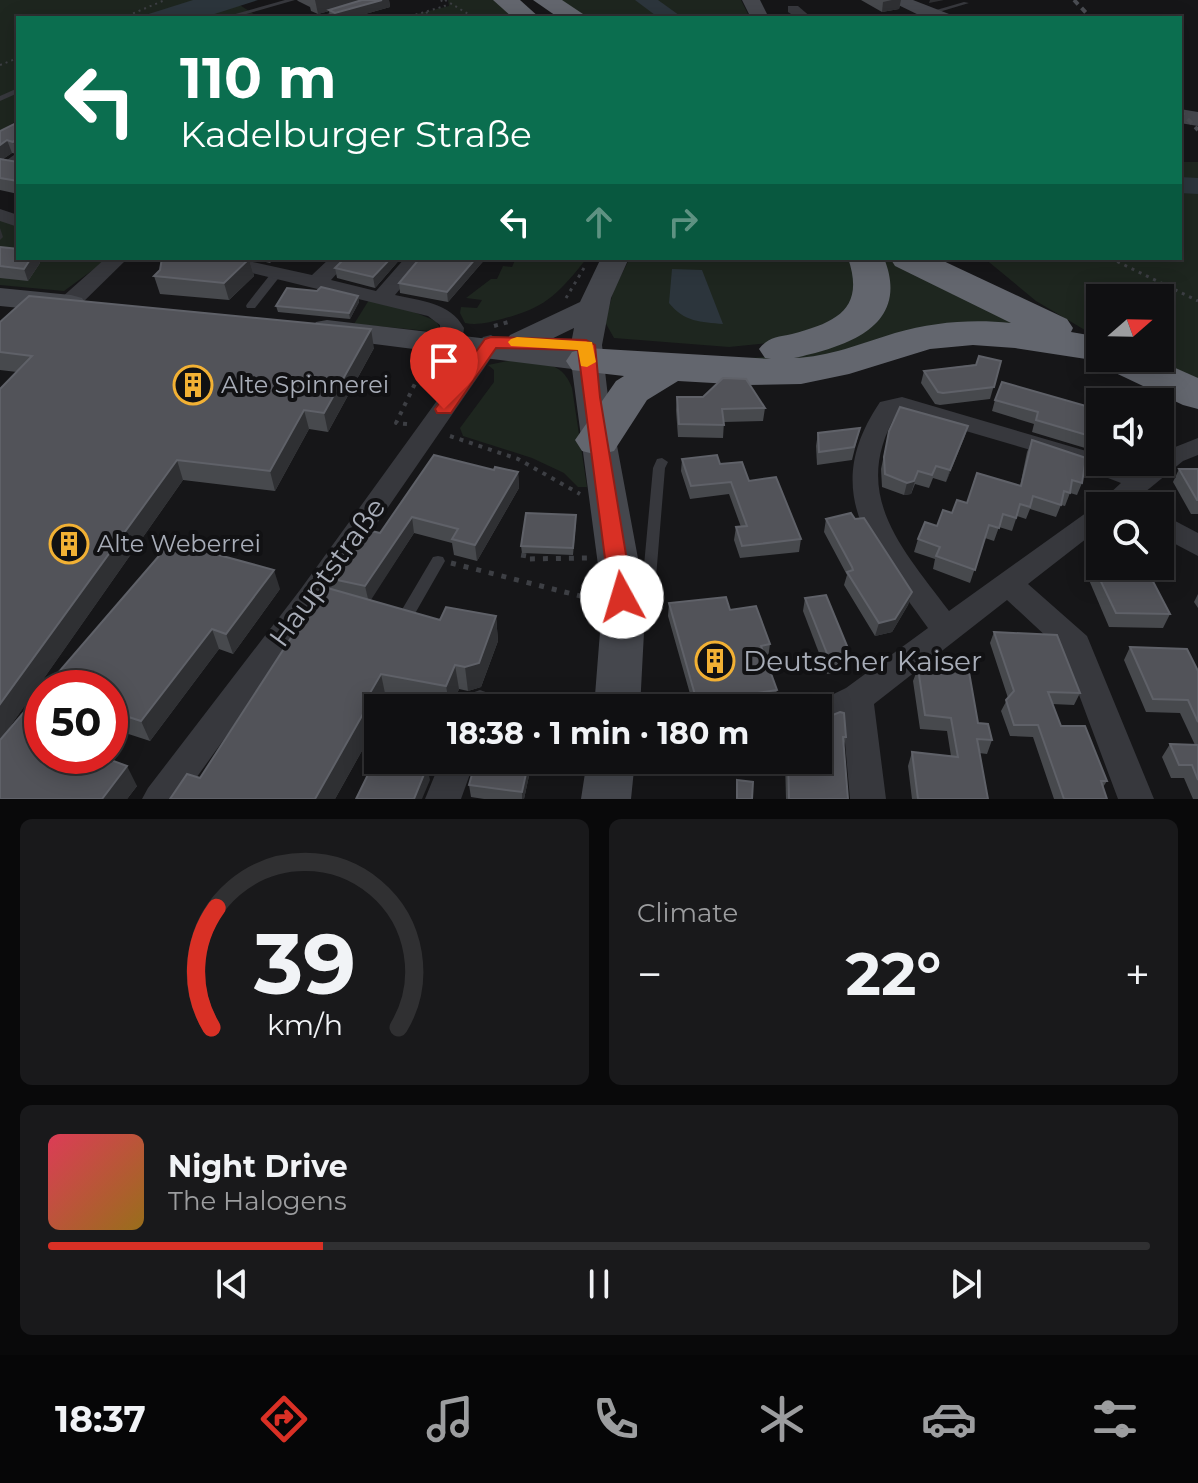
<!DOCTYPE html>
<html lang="en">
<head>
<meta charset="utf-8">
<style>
  body { margin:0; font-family:Montserrat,sans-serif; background:#19191b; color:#f1f3f6; height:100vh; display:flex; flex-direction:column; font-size:30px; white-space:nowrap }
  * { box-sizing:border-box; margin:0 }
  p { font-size:26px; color:#9c9d9f }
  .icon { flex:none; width:44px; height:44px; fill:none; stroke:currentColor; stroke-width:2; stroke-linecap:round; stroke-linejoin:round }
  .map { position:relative; height:799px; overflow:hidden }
  .drawer { display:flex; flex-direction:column; gap:20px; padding:20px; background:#09090a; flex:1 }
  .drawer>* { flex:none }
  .guide { position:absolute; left:16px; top:16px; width:1166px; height:244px; border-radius:0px; box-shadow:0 4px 20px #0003,0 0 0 2px #303032; background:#0b6e4f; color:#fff; overflow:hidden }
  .needle { width:52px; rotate:70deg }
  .buttons { position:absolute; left:1086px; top:284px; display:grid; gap:16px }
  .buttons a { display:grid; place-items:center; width:88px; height:88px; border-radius:0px; background:#101012; box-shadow:0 4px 20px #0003,0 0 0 2px #303032; font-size:40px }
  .speed { position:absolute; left:24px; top:670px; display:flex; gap:16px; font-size:40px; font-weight:700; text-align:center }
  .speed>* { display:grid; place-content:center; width:104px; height:104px; border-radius:50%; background:#101012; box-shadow:0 4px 20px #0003,0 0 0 2px #303032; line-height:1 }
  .speed .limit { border:12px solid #d22; background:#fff; color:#111 }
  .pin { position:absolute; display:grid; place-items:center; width:68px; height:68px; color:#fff; margin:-82px -34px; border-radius:50% 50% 50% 0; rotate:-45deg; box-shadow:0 0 8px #0007 }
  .pin .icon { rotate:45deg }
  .me { position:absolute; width:88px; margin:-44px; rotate:354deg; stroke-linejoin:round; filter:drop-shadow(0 0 6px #0008) }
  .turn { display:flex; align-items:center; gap:28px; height:168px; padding:0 32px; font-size:36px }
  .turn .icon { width:104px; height:104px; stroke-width:2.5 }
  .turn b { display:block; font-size:56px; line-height:68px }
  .lanes { display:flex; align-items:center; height:76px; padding:0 32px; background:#0003; justify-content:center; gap:40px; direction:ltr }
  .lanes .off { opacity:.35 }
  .big { font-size:60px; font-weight:700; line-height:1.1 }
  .drawer .widget { flex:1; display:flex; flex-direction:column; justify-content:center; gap:12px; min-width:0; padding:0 28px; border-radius:12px; background:#19191b }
  .drawer .dial { align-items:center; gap:0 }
  .dial svg { height:208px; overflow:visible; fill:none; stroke:#303032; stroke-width:7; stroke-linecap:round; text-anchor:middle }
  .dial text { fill:#f1f3f6; stroke:none }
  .song { display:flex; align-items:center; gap:24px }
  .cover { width:96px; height:96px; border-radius:12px; background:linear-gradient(135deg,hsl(350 70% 55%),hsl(40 70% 35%)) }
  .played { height:8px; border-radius:4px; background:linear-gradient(90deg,#d93025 25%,#303032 25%) }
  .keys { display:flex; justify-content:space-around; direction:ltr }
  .heat { display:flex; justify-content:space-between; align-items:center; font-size:44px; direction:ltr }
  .drawer .tiles { flex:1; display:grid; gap:20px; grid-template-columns:1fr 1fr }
  .widget:last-child { grid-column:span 2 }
  .trip { position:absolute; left:364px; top:694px; width:468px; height:80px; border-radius:0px; background:#101012; box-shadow:0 4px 20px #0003,0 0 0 2px #303032; font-weight:700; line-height:80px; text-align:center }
  .tabs { display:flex; height:128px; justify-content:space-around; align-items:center; background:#060607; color:#9c9d9f }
  .tabs .icon { width:56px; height:56px }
  .tabs .on { color:#d93025 }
  .tabs b { font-size:36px; color:#f1f3f6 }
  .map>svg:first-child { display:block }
</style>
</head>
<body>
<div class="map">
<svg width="1198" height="799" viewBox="0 0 1198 799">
  <rect width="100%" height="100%" fill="#161618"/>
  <g fill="#1e261f">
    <polygon points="0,0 232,0 260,18 18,18 18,120 0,131"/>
    <polygon points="448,0 495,0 518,18 400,18 449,6"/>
    <polygon points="554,0 741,0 750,18 587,18"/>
    <polygon points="1180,162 1198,162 1198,385 1140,358 1160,358 1160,298 1100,298 1100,339 1036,301 984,258 1180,258"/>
    <polygon points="0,219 18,225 18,258 109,258 64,291 0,285"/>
    <path d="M516,258H587C559,293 546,308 502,319C490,322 477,326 465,323L460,313L461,307L477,308L482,300L466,298L491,279H497L503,266L512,267Z"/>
    <polygon points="630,258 855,258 864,284 839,321 790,341 729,347 614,338 605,322 614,289"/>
    <polygon points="874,258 887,258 1036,333 802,365 736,359 776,356 838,342"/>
    <polygon points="369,300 409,310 436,321 440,328 429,331 354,324"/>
    <path d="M513,360C539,364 562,359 572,388L587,487H578L564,473L532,458L463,436L460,428L494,382V370L488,365Z"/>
  </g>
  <g fill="#2c353c">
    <polygon points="193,0 258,0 202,18 136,18"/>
    <path d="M672,269L702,270L723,324C701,322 684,322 669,303Z"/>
  </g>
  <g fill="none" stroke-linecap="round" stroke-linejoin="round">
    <g fill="#2c353c" fill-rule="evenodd">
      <polygon points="635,0 658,0 683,18 659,18"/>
      <polygon points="1180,177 1198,178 1198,194 1180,193"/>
    </g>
    <g stroke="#3d3f44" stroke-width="2" stroke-dasharray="2 4" stroke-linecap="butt">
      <polyline points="445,0 475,18"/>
      <polyline points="426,12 434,18"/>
      <polyline points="122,18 165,0"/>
      <polyline points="404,18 445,6 441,0"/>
      <polyline points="0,65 18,58"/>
    </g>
    <g stroke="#3d3f44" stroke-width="3" stroke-dasharray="3 5" stroke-linecap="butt">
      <polyline points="1110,258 1198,301"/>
      <polyline points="566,298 584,268"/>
    </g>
    <g stroke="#3d3f44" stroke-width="4" stroke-dasharray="4 6" stroke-linecap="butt">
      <polyline points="494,326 512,321"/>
      <polyline points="407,424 396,423 426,361"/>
      <polyline points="450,436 518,459 580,494"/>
    </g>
    <g stroke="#3d3f44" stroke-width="5" stroke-dasharray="5 8" stroke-linecap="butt">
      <polyline points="524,553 523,559 587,558"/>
      <polyline points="451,563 588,598 588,576"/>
    </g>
    <g fill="#37383d" fill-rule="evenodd">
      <polygon points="285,0 295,0 232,18 221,18"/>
      <polygon points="964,2 969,3 929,15 926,13"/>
      <polygon points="342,9 345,11 344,12 325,18 315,18"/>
      <polygon points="18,88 18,93 0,101 0,96"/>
      <polygon points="14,155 18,158 17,160 0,172 0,165"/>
      <polygon points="277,270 282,273 281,275 255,308 247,308 246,306 247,304 273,271"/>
      <path d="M662,458L668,462L665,468L653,614L651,618C643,621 633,622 625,619L622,615L625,611L640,609L653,468L657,459Z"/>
      <polygon points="438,556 443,557 445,561 409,624 404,626 393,623 390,619 393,615 400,613 433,557"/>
    </g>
    <g fill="#37383d" fill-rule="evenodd">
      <polygon points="788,6 798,6 812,18 797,18 788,12"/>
      <polygon points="0,209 18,215 18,227 0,221"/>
      <polygon points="106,258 128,258 77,308 61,308 58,303 61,298"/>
      <path d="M185,258H235L312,275L330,258H351L331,280L376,291L405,258H426L395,295C420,301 450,302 464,328L462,343L451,350L443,348L440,343V325L428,316L248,272L195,264Z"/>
      <polygon points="491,335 502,342 320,606 181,799 142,799 148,788 300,590 483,337"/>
      <path d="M902,397L1100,455V462H1119L1138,470L1148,462H1160V453L1198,438V455L1183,461L1128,506H1100V528L1028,584L1087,636L1154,799H1118L1063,652L1007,600L874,704L886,799H850L843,720L818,730V708H805L846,688L928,628C873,550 818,494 880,402ZM897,413L911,415L1048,455L1121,483L1097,505L949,611C902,548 849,494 897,413Z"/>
      <polygon points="1160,513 1198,533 1198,556 1160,536"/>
      <polygon points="480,690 491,694 496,704 494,708 462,708 469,694"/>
      <polygon points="441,760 475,760 461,799 425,799"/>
    </g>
    <g fill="#45474d" fill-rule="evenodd">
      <polygon points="742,0 760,0 769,18 751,18"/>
      <polygon points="888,0 913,0 949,14 951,18 925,18"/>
      <polygon points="1180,109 1198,112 1198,126 1180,123"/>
      <path d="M601,258H629L611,298L602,345L608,397L642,580L644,632L640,708H594L600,632V580L572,369L327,338L316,336L311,329L316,322L327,320L506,341L510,335L580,302ZM574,328L570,349L539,345Z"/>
      <polygon points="0,288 71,295 82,298 86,304 82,310 71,313 0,306"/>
      <polygon points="587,760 635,760 631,799 581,799"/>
    </g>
    <g fill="#63666e" fill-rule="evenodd">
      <polygon points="493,0 520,0 540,18 513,18"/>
      <polygon points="533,0 562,0 589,18 559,18"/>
      <path d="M848,258H884C911,326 848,346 794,358C829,357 862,343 895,333C934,322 971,319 1011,323L895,266L890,258H937L1067,319L1073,328L1071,332L1100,337V358H1153L1198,378V409L1183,405L1103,367L1099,361L1015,348L973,345L930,349L849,374L801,384L748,385L678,381L647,400L614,451L598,455L582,451L575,440L616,381L624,376L572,370L566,361L572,352L587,348L771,359L765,358L759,349C768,337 778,337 792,334C838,322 865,308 848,258Z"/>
    </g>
    <g stroke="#4a4c52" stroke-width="4" stroke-dasharray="6 5" stroke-linecap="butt">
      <polyline points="1074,0 1091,18"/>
      <polyline points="1180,111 1198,130"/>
    </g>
  </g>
  <g fill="#47494d">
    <polygon points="297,0 389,0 390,7 351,18 330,18 329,11 318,14 311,11 310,7 298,1"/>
    <polygon points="861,0 901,0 899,9 882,12"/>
    <polygon points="18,122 18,154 12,153 3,159 18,162 18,194 0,190 0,131"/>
    <polygon points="0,247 18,258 38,258 40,263 28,281 0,278"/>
    <polygon points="249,258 275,258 270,263"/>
    <polygon points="401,258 375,288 337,278 335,268"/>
    <polygon points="486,258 448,302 400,293 399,283"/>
    <polygon points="249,259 254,276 229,300 160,294 154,276 160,270"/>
    <polygon points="358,296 359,302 350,319 278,312 276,306"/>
    <polygon points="0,322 374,348 328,432 309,429 275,491 183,480 4,735 42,756 137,786 127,799 0,799 17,372 0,370"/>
    <polygon points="1001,361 990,399 940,405 935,404 921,383 924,371"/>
    <polygon points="677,397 765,408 763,421 724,422 723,438 678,437 676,410"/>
    <polygon points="995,400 1100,410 1100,441 1089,438 1085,448 1032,432 1034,424 992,411"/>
    <polygon points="968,426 964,438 946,482 933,478 929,488 915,484 911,494 904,495 882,487 881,469 889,431"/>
    <polygon points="860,428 852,460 817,465 816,446 818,433"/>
    <polygon points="1032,440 1082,483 1077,495 1070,493 1065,506 1061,505 1056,517 1030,509 1026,519 1017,516 1012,531 999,527 994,541 985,538 970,583 933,569 935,559 914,552 918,539 967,503 1020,486 1027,452"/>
    <polygon points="682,459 720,464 749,481 801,539 799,552 740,558 734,540 736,527 741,527 729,494 690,499 681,471"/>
    <polygon points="1179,469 1198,469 1198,514 1191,514 1173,482"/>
    <polygon points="494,470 518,472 519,488 477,561 454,555 452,543 414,533 370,600 440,620 496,616 498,641 481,687 468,691 459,689 451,708 437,708 386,698 371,724 373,731 335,799 170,799 200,778 331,589 328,578 380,533"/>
    <polygon points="826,519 855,519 912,592 908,605 892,632 875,636 844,585 847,575 824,532"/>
    <polygon points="576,522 573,555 522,553 521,546"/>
    <polygon points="1094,567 1170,614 1163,628 1109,627 1089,580"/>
    <polygon points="280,589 233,654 219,649 150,741 110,728 110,688"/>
    <polygon points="1198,594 1198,608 1194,602"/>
    <polygon points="805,598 852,658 849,671 827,674 803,611"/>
    <polygon points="669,603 730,610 770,644 768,658 765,658 777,690 774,703 745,708 694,708 668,616"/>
    <polygon points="994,632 1080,693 1074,705 1052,704 1061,726 1107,781 1103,787 1107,799 1054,799 1033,737 1010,736 1001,711 1008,698 990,643"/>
    <polygon points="1130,647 1198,671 1198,799 1193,799 1184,778 1171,778 1162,757 1170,744 1195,745 1180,713 1146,712 1124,660"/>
    <polygon points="918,668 978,723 992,740 987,754 979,753 988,799 912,799 908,766 912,752 951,756 947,731 920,729 913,681"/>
    <polygon points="823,719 846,737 844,746 848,799 786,799 785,760 818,760 820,731"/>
    <polygon points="476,760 542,760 539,773 530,771 524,799 484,799 471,797 469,785"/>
  </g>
  <g fill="#2f3033">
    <polygon points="315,0 370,0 318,14"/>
    <polygon points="382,0 389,0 390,7 351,18 335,18 335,13"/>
    <polygon points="892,0 901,0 899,9 882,12 883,2"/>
    <polygon points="930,0 944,0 929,3"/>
    <polygon points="18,137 18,154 13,142"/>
    <polygon points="7,140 12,153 0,161 0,145"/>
    <polygon points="0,228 3,237 0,240"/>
    <polygon points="31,258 38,258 40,263 28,281 24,269"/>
    <polygon points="391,258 401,258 375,288 373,277"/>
    <polygon points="476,258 486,258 448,302 447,292"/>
    <polygon points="249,259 254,276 229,300 224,283"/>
    <polygon points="358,296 359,302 350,319 349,313"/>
    <polygon points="371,329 374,348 328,432 324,413"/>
    <polygon points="304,410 309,429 275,491 270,471"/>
    <polygon points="968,426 964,438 946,482 950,470"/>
    <polygon points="177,460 183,480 0,741 0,704"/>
    <polygon points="918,471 911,494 904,495 907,483"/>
    <polygon points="518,472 519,488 477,561 475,545"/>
    <polygon points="412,517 414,533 369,603 365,586"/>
    <polygon points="274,570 280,589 233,654 226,634"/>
    <polygon points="912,592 908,605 892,632 875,636 879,623"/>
    <polygon points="496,616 498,641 481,687 468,691 465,667"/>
    <polygon points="212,629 219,649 150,741 141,721"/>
    <polygon points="455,665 459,689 451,708 450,708 446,686"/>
    <polygon points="381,674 386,698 380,708 378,708 378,712 371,724 373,731 335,799 315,799 363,705"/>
    <polygon points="529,760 530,771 524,799 522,799 522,792"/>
    <polygon points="538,760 542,760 539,773"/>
    <polygon points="127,766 137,786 127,799 102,799"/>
    <polygon points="427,767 430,780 422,799 414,799"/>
  </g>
  <g fill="#525359" stroke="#5f6168" stroke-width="2">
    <polygon points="362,0 382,0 335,13 329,10"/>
    <polygon points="18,122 18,137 13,142 7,140 0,145 0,131"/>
    <polygon points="0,159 18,162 18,181 0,178"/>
    <polygon points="0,247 18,249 18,258 31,258 24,269 0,266"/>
    <polygon points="162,258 243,258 249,259 224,283 154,276 160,270"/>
    <polygon points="345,258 391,258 373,277 335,268"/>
    <polygon points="420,258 476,258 447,292 399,283"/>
    <polygon points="321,287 358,296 349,313 276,306 287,288 317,291"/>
    <polygon points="29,296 371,329 324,413 304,410 270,471 177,460 0,704 0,389 32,356 0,352 0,322"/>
    <polygon points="979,356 1001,361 994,387 943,393 938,392 924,371 976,365"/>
    <polygon points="723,378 746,379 765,408 722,409 724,425 679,424 677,397 703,397"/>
    <polygon points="1002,382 1100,410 1100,428 1091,425 1090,436 1036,420 1038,412 995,400"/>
    <polygon points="900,407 968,426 950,470 936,466 932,475 918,471 914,481 907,483 885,474 884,457 889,431"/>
    <polygon points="860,428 854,447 819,452 818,433"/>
    <polygon points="1032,440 1086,458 1082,483 1072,480 1070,493 1064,491 1061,505 1033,496 1030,507 1020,504 1016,518 1003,514 999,528 989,525 975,570 936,556 940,547 918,539 925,522 937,526 943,510 952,513 957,500 967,503 977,473 1021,486"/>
    <polygon points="434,455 494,470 495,467 518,472 475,545 452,539 458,529 412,517 365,586 328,578 363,529 380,533"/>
    <polygon points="717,455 720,464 742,462 749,481 776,477 801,539 742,546 736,527 747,526 731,482 691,486 682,459"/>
    <polygon points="1179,469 1198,469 1198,500 1197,500"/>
    <polygon points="526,513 576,515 573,548 521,546"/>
    <polygon points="851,513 855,519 864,518 912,592 895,619 879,623 847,572 853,570 852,567 826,519"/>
    <polygon points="171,542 274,570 226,634 212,629 141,721 110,711 110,688 45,688"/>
    <polygon points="1094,567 1146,568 1170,614 1116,613"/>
    <polygon points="324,587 440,620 446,607 496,616 479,663 465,667 455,665 446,686 381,674 363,705 367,707 315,799 170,799 187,774 200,778"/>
    <polygon points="826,595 852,658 830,661 805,598"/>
    <polygon points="726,597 730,610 756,606 770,644 761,646 777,690 697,702 669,603"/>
    <polygon points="994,632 1057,635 1080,693 1048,692 1061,726 1085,726 1107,781 1101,781 1107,799 1064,799 1038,725 1014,725 1006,700 1014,691"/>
    <polygon points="1130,647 1187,649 1198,671 1198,722 1188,700 1153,699"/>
    <polygon points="918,668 969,672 978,723 988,724 992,740 977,739 988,799 918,799 912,752 958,757 951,718 925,715"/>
    <polygon points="42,691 42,756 100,756 127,766 102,799 0,799 0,740"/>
    <polygon points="840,712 844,713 846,737 843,737 848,799 789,799 788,760 818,760 818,731 824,732 823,719"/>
    <polygon points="1170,744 1198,745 1198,780 1192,765 1179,765"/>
    <polygon points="378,754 378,760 401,760 427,767 414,799 356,799"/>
    <polygon points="476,760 529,760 522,792 469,785"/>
    <polygon points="737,780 753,782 752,799 737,799"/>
  </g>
  <polygon fill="#d93025" stroke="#8d1f18" stroke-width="2" points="491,337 586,340 595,345 600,397 633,597 630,604 622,606 614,604 610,597 578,350 496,348 451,413 437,413 435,409 485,339"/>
  <polygon fill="#f59e0b" points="517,337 592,342 596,362 587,367 581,366 578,350 511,346 508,342 511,339"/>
  <defs>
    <symbol id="building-ring" viewBox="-11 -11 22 22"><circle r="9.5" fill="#111113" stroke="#f2b134" stroke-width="1.5"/><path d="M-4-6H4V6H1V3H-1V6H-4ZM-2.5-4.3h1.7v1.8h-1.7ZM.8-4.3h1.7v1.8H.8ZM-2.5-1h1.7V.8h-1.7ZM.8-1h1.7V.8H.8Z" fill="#f2b134"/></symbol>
  </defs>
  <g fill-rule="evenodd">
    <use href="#building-ring" x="171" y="363" width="44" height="44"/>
    <use href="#building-ring" x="47" y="522" width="44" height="44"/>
    <use href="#building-ring" x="693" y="639" width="44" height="44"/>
  </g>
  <g text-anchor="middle" stroke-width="8" stroke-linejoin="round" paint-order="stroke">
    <g font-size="24" fill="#a8adb8" stroke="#111113" text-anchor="start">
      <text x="221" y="393">Alte Spinnerei</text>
      <text x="97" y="552">Alte Weberrei</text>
    </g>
    <g font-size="28" fill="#a8adb8" stroke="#111113">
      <text transform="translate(327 572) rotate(-54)" y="10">Hauptstraße</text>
    </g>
    <g font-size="28" fill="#a8adb8" stroke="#111113" text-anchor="start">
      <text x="743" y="671">Deutscher Kaiser</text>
    </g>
  </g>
</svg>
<div class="buttons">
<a><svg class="needle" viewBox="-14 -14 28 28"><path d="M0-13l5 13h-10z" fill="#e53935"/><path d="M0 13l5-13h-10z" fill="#9c9d9f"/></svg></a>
<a><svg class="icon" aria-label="sound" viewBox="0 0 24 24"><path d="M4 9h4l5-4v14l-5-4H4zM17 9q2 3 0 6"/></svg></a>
<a><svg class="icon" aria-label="search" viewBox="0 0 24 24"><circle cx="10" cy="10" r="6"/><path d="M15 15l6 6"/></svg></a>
</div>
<div class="speed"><div class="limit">50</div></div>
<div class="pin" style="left:444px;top:409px;background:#d93025"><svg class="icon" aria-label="arrive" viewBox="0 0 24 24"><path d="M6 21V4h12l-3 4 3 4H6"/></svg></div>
<svg class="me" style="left:622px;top:597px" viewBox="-20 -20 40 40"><circle r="19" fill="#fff"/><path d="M0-13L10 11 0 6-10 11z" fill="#d93025"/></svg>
<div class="trip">18:38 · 1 min · 180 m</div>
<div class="guide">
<div class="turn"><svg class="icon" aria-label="left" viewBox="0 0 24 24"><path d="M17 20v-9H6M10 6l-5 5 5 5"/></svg><div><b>110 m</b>Kadelburger Straße</div></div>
<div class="lanes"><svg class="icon" aria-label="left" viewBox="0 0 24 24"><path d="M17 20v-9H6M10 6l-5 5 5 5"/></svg><svg class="icon off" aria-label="ahead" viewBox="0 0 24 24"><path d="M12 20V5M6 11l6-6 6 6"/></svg><svg class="icon off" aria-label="right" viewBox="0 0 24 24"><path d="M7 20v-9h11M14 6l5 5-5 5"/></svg></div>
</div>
</div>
<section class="drawer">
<div class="tiles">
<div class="widget dial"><svg viewBox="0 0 100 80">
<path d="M14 69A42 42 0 1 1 86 69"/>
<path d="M14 69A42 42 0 0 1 16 23" stroke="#d93025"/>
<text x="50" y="56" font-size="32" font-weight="700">39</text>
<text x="50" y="72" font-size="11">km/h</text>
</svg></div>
<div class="widget"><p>Climate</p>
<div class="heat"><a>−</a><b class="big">22°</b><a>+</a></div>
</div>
<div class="widget">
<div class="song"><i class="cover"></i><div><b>Night Drive</b><p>The Halogens</p></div></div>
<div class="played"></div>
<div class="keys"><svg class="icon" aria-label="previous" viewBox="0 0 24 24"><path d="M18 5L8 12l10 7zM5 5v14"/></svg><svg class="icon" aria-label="pause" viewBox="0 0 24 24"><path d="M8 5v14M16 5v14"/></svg><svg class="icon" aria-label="next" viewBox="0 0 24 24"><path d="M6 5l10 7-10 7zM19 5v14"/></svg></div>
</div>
</div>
</section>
<nav class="tabs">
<b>18:37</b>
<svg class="icon on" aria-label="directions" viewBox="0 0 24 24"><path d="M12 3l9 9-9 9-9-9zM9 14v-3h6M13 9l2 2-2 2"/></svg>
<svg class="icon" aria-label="music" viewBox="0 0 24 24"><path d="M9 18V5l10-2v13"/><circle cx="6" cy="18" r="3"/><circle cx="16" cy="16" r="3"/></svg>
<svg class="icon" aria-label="phone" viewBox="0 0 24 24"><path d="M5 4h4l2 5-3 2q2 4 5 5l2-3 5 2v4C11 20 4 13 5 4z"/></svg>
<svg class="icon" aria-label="climate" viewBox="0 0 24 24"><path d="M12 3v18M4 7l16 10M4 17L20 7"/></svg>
<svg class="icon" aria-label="car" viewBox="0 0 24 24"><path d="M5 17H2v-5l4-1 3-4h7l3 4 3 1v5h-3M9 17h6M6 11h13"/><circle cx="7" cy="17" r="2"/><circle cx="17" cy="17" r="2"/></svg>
<svg class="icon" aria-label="filters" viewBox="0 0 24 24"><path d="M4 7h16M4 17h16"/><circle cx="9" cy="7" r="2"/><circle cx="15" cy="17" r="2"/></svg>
</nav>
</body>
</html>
